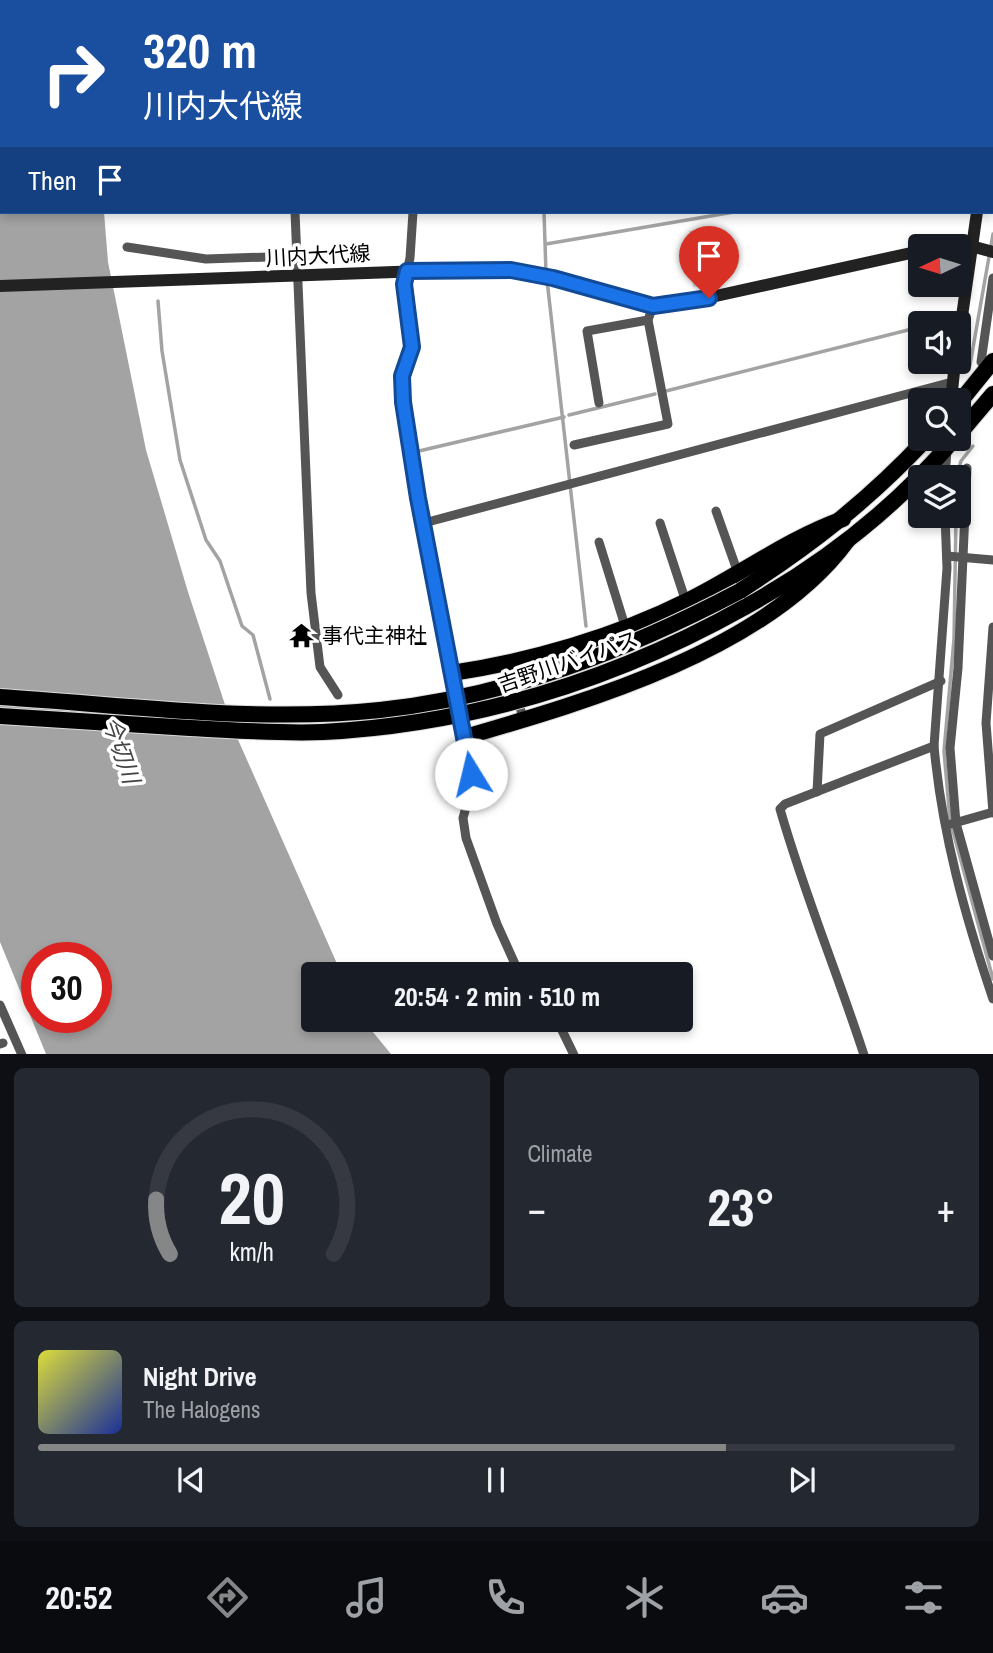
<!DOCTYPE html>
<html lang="en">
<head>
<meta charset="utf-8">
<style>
  body { margin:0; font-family:"Archivo Narrow","Noto Sans JP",sans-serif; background:#242831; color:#f1f3f6; height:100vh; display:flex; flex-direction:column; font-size:26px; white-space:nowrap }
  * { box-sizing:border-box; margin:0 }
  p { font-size:23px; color:#9ea1a6 }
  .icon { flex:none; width:38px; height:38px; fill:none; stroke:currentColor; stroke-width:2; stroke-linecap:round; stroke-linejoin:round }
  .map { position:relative; height:1054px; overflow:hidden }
  .details { display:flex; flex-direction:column; gap:14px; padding:14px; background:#0d0f14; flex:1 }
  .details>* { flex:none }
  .banner { position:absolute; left:0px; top:0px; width:994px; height:214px; box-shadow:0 4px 10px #0003; background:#1a4fa0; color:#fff; overflow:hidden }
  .needle { width:46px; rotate:266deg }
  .controls { position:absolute; left:908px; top:234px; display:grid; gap:14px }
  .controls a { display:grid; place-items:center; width:63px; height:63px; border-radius:7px; background:#171b24; box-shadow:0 4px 10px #0003; font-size:35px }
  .speed { position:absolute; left:21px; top:942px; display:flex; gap:14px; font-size:35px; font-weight:700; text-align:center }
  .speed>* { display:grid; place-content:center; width:91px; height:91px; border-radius:50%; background:#171b24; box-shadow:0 4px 10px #0003; line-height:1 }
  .speed .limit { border:10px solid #d22; background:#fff; color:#111 }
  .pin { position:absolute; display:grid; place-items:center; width:60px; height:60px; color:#fff; margin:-72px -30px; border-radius:50% 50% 50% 0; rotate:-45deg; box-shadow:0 0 7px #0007 }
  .pin .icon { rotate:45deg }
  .me { position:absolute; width:77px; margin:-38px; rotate:351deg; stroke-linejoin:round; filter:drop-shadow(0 0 5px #0008) }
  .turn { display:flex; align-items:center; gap:24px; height:147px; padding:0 28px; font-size:32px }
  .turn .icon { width:91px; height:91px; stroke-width:2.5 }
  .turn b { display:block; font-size:49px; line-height:60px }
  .then { display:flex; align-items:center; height:66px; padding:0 28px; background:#0003; gap:14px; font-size:26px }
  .big { font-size:52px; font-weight:800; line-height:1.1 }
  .details .widget { flex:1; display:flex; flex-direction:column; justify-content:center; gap:10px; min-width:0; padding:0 24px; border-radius:10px; background:#242831 }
  .details .dial { align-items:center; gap:0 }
  .dial svg { height:182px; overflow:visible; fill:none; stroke:#363941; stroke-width:7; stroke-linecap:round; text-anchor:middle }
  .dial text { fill:#f1f3f6; stroke:none }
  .song { display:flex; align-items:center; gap:21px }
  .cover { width:84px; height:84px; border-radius:10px; background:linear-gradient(135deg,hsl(60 70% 55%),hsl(230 70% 35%)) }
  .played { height:7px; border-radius:4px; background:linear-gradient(90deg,#858687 75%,#363941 75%) }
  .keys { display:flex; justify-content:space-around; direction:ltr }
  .heat { display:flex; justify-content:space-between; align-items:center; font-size:38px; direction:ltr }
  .details .tiles { flex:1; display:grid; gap:14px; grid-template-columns:1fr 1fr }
  .widget:last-child { grid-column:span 2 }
  .trip { position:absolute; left:301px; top:962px; width:392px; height:70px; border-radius:7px; background:#171b24; box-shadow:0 4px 10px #0003; font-weight:800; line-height:70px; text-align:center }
  .dock { display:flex; height:112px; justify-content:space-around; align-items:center; background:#090b0e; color:#9ea1a6 }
  .dock .icon { width:49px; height:49px }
  .dock .current { color:#858687 }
  .dock b { font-size:32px; color:#f1f3f6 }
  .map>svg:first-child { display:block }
</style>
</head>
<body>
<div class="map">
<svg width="993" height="1055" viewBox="0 0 993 1055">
  <rect width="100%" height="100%" fill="#fff"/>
  <polygon fill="#dcdcdc" points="713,229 716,286 693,287 689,231"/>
  <path fill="#a3a3a3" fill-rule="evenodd" d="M0,0H61L2,2V212H104L108,262L146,450L188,592L232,726L342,975H313V1020H363L391,1054H46L0,942ZM37,957H96V1017H37Z"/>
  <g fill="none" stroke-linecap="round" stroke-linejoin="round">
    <g stroke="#a3a3a3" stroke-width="3.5">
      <polyline points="573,2 574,0"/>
      <polyline points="992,169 993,169"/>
      <polyline points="544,212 546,273"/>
      <polyline points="546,244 734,212"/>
      <polyline points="547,280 586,626"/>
      <polyline points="158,301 162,351 180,460 206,540 220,561 242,626 253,635 270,699"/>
      <polyline points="933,324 945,321"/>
      <polyline points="970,365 993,234"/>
      <polyline points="666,391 920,327"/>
      <polyline points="569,415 655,394"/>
      <polyline points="419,451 564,417"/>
      <polyline points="956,478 961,461 973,446"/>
      <polyline points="956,516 954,639 944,751 950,820 993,979"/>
    </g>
    <defs>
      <g id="highway">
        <polyline points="959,403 993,361"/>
        <polyline points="959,434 993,394"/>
        <path d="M740,591C811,545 868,501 926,439"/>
        <path d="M745,607C823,564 896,507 954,439"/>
        <path d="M452,673C531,661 615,637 687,601C740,575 787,539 843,519"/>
        <path d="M465,737C589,701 768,649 847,541"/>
      </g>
    </defs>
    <use href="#highway" stroke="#dbdbdb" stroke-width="18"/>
    <g stroke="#555" stroke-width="9">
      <polyline points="425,2 425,0"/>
      <polyline points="295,212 311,593 320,667 338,695"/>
      <polyline points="413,212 410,258 404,284 412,347 402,376 403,402 418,498 470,762 472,786 463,818 466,838 497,924 520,975"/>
      <polyline points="127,247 206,259 298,256"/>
      <polyline points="981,362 993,278"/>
      <polyline points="599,403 587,331 648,320"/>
      <polyline points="574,445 668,424 648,320 653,306"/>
      <polyline points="967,468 958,668 950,748 956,823 993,956"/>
      <polyline points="945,478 947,450"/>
      <polyline points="716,511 738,573"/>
      <path d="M945,516L947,568L934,746C942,834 965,916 993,999"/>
      <polyline points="424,523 952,382"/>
      <polyline points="660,523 686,602"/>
      <polyline points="599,542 625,626"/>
      <polyline points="947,556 993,560"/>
      <polyline points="993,627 986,723 993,813"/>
      <polyline points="509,663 523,719"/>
      <polyline points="817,792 820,734 941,681"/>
      <polyline points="951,824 993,812"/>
      <polyline points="0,1005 22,1055"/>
      <polyline points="557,1020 574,1055"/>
      <polyline points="0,1044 3,1043"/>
      <path d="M864,1055C837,972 804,893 780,809L785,804L934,746"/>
    </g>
    <g stroke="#222" stroke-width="12">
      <polyline points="992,137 993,134"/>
      <polyline points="940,247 971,246 993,252"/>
      <polyline points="0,286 479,269 553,277 653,306 684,303 920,251"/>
      <polyline points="959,337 977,212"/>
      <polyline points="951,401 955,362"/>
    </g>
    <use href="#highway" stroke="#000" stroke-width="16"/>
    <defs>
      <g id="highway-bridge">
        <path d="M0,697C126,705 255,723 380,710C509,696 626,651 740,591"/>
        <path d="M0,716C63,720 127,724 190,728C234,730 279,734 323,732C474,724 613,681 745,607"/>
      </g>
    </defs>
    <use href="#highway-bridge" stroke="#dbdbdb" stroke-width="18" stroke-linecap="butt"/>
    <use href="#highway-bridge" stroke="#000" stroke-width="16"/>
  </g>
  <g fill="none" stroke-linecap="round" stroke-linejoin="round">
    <defs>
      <polyline id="route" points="471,774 418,498 403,402 402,376 412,347 404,284 407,271 511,270 553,278 653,306 709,298"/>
    </defs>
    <use href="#route" stroke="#114b97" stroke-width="18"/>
    <use href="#route" stroke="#1a73e8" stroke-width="12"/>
  </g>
  <defs>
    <symbol id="temple-bare" viewBox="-9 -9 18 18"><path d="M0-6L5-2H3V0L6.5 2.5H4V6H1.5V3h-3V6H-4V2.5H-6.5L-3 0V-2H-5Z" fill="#000" stroke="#fff" stroke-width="2.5" paint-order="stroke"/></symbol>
  </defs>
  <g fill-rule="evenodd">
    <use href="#temple-bare" x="284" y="618" width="35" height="35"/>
  </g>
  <g text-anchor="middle" stroke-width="7" stroke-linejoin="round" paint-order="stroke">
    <g font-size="21" fill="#000" stroke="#fff">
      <text transform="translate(318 256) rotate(-3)" y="7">川内大代線</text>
      <text transform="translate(568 662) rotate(-19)" y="7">吉野川バイパス</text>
    </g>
    <g font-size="21" fill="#000" stroke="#fff" text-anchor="start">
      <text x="322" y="643">事代主神社</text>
    </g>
    <g font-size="23" font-style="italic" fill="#444" stroke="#fff">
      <text transform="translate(121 750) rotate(71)" y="8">今切川</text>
    </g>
  </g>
</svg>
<div class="controls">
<a><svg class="needle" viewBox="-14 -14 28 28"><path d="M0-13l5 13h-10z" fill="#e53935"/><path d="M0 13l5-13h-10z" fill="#9ea1a6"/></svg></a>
<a><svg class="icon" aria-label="sound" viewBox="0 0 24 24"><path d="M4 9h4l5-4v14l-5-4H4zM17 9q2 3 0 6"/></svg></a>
<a><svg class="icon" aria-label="search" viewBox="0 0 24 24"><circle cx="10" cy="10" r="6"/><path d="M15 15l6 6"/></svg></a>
<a><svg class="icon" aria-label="layers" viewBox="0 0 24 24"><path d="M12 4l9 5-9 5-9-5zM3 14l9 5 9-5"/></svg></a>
</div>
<div class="speed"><div class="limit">30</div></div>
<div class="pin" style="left:709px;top:298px;background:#d93025"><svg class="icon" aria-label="arrive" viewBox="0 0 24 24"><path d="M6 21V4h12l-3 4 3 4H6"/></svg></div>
<svg class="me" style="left:471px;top:774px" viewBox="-20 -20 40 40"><circle r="19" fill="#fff"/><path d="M0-13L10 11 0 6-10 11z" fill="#1a73e8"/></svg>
<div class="trip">20:54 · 2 min · 510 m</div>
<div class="banner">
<div class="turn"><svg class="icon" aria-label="right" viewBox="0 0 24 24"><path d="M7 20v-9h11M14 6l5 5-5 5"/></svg><div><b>320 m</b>川内大代線</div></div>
<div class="then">Then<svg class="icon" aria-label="arrive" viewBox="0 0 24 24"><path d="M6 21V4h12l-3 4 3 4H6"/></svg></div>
</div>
</div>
<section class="details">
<div class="tiles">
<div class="widget dial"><svg viewBox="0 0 100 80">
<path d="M14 69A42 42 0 1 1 86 69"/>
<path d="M14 69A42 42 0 0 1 8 45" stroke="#858687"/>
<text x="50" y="56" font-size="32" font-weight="700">20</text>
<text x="50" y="72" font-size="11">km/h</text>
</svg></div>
<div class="widget"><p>Climate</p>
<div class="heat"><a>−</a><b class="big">23°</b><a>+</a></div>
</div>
<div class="widget">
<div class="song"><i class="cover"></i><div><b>Night Drive</b><p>The Halogens</p></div></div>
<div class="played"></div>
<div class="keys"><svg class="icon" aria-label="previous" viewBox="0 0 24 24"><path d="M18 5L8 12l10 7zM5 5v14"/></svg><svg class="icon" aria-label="pause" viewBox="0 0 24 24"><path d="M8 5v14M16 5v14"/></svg><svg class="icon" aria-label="next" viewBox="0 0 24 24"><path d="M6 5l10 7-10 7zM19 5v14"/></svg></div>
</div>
</div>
</section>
<nav class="dock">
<b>20:52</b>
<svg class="icon current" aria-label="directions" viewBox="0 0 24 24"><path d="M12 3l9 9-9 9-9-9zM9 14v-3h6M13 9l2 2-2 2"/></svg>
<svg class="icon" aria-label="music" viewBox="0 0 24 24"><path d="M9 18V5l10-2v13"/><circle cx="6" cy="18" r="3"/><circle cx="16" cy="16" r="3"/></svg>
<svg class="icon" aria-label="phone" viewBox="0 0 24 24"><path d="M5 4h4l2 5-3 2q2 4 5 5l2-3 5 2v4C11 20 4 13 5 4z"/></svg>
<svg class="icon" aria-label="climate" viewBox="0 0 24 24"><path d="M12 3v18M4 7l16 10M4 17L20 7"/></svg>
<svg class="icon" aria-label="car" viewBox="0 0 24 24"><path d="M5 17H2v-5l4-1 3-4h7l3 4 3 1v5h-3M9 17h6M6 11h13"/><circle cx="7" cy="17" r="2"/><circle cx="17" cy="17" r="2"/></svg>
<svg class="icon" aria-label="filters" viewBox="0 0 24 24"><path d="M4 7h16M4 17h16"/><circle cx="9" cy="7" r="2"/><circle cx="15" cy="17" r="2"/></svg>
</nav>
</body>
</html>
